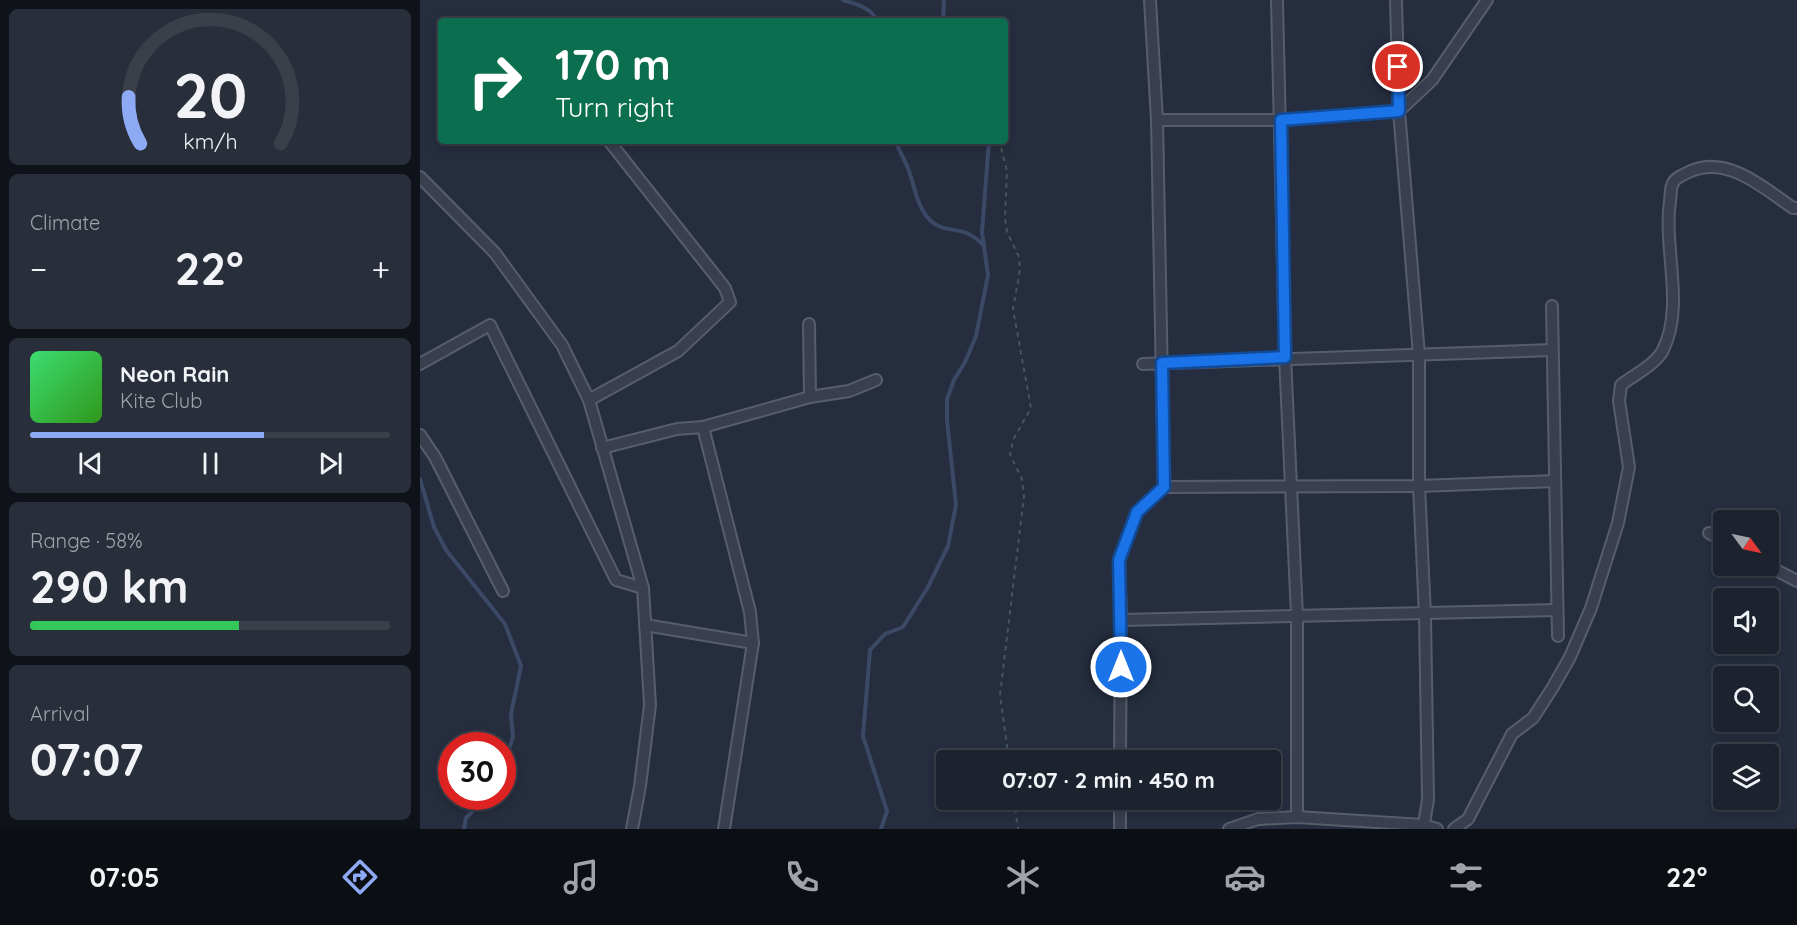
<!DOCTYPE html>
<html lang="en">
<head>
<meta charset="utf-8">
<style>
  body { margin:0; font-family:Quicksand,sans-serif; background:#292f3a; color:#f1f3f6; height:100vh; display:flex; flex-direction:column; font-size:22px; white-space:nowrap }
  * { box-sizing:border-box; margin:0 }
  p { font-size:20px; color:#a0a4aa }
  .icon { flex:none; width:33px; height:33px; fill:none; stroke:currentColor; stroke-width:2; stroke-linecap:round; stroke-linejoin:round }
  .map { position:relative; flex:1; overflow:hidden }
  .details { display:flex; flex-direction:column; gap:9px; padding:9px; background:#0f1319; width:420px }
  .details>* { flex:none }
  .guide { position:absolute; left:18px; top:18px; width:570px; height:126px; border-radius:6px; box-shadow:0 3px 9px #0003,0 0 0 2px #3a3f4a; background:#0b6e4f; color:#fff; overflow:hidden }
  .needle { width:39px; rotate:123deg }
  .buttons { position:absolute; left:1293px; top:510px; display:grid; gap:12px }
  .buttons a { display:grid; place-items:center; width:66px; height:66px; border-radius:6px; background:#1c222e; box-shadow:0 3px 9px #0003,0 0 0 2px #3a3f4a; font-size:30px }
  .speed { position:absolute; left:18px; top:732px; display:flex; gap:12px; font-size:30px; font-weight:700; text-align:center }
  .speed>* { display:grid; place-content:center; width:78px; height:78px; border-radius:50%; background:#1c222e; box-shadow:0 3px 9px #0003,0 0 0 2px #3a3f4a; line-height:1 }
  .speed .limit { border:9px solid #d22; background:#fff; color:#111 }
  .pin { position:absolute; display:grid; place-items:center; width:51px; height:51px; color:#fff; margin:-26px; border:3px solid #fff; border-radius:50%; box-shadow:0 2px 6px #0007 }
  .me { position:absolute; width:66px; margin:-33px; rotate:0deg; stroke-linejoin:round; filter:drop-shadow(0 0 4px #0008) }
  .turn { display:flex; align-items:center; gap:21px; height:126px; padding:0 18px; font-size:27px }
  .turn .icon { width:78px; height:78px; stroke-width:2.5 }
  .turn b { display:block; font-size:42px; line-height:51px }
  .big { font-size:45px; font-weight:800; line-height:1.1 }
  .details .tile { flex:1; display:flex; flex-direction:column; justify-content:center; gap:9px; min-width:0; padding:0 21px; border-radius:9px; background:#292f3a }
  .details .dial { align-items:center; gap:0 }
  .dial svg { height:156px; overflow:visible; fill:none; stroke:#3a3f4a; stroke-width:7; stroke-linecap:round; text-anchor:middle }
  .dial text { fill:#f1f3f6; stroke:none }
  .song { display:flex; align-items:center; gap:18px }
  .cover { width:72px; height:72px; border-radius:9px; background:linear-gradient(135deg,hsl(140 70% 55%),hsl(110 70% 35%)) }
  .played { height:6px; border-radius:3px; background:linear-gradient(90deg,#8eaaf5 65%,#3a3f4a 65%) }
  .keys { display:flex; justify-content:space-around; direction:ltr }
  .heat { display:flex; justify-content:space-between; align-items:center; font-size:33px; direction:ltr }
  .charge { height:9px; border-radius:4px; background:linear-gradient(90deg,#34c759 58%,#3a3f4a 0) }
  .trip { position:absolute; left:516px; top:750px; width:345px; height:60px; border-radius:6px; background:#1c222e; box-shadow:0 3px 9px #0003,0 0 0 2px #3a3f4a; font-weight:800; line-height:60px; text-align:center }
  .menu { display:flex; height:96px; justify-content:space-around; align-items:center; background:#0b0e12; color:#a0a4aa }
  .menu .icon { width:42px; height:42px }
  .menu .current { color:#8eaaf5 }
  .menu b { font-size:27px; color:#f1f3f6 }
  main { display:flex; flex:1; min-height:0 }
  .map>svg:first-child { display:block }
</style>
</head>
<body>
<main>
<section class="details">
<div class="tile dial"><svg viewBox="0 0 100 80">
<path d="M14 69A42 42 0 1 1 86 69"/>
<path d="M14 69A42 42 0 0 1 8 45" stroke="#8eaaf5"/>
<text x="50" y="56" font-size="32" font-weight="700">20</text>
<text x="50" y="72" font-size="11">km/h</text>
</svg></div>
<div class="tile"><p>Climate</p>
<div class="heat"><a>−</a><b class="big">22°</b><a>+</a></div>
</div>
<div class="tile">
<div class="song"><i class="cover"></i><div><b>Neon Rain</b><p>Kite Club</p></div></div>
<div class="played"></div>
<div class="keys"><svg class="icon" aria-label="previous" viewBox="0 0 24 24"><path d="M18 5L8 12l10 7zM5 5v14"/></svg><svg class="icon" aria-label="pause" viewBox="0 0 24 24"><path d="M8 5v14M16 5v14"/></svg><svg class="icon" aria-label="next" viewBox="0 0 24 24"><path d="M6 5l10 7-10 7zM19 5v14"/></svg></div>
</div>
<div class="tile"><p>Range · 58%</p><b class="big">290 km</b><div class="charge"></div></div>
<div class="tile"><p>Arrival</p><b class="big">07:07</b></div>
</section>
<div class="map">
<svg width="1377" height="829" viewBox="0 0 1377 829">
  <rect width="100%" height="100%" fill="#252d3e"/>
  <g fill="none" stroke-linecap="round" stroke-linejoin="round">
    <g stroke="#3b4967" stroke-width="4">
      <path d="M423,0C436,4 452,8 457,21"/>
      <polyline points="523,21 524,0"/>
      <path d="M475,141C480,151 485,161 489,171C495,188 497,208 511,221C526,235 544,223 564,246"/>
      <polyline points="0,479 14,527 26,550 85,624 101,666 91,714 93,737 82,770"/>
      <polyline points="44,829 46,818 67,796"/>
      <polyline points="461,829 467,811 443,736 450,650 465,634 483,627 508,587 528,546 536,505 527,420 527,399 534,380 545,362 556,336 568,275 562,232 569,141"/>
    </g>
    <defs>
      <g id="street">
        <polyline points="730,0 737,120 744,487"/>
        <polyline points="857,0 865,357 877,615 877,817"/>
        <polyline points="976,0 979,111 999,355 999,486 1005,615 1008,800 1003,829"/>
        <polyline points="737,120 861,120 979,111 1012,80 1067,0"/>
        <polyline points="0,177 75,253 142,345 169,400 223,588 230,705 220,786 212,829"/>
        <polyline points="1132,306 1138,636"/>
        <polyline points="389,324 390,397"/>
        <polyline points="0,364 70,325 196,580 223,588"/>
        <polyline points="723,364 1132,350"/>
        <polyline points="169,400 258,351 310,302 305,288 189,141"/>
        <polyline points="283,427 330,612 333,643 304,829"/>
        <polyline points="0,435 15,457 83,591"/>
        <polyline points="182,448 257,429 283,427 390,397 429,391 456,380"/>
        <polyline points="1289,533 1304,541"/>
        <polyline points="1348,566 1377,581"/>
        <polyline points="701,620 699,560 717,512 744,487 999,486 1135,481"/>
        <polyline points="225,625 333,643"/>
        <polyline points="700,760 701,620 1137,610"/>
        <polyline points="700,829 700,800"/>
        <polyline points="809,829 838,819 877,817 1003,825 1017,829"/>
        <path d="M1034,829L1048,819L1092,734L1113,718L1133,687L1150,657L1171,608L1198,523L1209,467L1199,401L1201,385C1214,375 1236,364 1243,350C1265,306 1243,248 1250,201C1251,196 1250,188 1253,183C1256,177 1265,174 1271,171C1308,155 1345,189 1373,208H1377"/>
      </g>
    </defs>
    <use href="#street" stroke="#575d6c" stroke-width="14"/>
    <g stroke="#45575c" stroke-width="2" stroke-dasharray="4.5 4.5" stroke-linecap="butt">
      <polyline points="581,148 587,171 585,218 587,232 599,257 600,270 593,309 611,408 593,440 590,455 602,479 604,496 580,695 589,760"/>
      <polyline points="594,800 598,829"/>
    </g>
    <use href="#street" stroke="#393f4e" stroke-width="10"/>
  </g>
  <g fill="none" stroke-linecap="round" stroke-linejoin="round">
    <defs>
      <polyline id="route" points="701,667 699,560 717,512 744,487 742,363 865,357 861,120 979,111 978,67"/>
    </defs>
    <use href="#route" stroke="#114b97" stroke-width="15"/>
    <use href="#route" stroke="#1a73e8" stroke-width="10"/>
  </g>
</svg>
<div class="buttons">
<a><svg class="needle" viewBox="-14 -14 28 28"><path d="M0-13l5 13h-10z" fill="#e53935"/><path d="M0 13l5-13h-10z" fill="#a0a4aa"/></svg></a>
<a><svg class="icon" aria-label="sound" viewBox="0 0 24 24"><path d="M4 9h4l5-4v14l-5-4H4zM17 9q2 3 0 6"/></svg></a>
<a><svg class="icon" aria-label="search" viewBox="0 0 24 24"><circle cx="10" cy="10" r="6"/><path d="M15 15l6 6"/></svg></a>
<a><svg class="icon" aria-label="layers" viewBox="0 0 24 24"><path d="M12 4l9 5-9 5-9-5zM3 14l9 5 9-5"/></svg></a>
</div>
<div class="speed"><div class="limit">30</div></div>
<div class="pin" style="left:978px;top:67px;background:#d93025"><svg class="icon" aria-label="arrive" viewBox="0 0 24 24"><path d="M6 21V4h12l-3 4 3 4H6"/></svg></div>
<svg class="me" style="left:701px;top:667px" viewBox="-20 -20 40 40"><circle r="17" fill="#1a73e8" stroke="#fff" stroke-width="3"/><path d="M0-11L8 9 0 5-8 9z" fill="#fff"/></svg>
<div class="trip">07:07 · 2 min · 450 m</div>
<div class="guide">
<div class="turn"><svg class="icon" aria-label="right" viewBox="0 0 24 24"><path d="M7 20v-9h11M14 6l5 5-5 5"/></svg><div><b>170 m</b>Turn right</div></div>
</div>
</div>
</main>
<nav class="menu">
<b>07:05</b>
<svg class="icon current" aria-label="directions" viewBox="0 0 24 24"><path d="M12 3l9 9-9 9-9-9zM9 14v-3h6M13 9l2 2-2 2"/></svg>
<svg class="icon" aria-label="music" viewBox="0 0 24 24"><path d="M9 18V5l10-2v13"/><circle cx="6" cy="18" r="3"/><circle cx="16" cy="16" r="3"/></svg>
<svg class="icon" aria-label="phone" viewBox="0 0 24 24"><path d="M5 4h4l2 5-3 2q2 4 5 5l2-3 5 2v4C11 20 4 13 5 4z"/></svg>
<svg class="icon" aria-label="climate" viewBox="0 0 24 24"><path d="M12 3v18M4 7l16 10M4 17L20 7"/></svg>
<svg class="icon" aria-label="car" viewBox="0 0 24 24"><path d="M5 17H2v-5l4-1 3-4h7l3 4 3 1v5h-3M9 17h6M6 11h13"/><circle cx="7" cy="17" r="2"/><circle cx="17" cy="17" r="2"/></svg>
<svg class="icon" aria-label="filters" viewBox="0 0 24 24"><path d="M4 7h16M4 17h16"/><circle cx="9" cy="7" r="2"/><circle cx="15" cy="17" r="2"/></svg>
<b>22°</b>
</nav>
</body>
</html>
